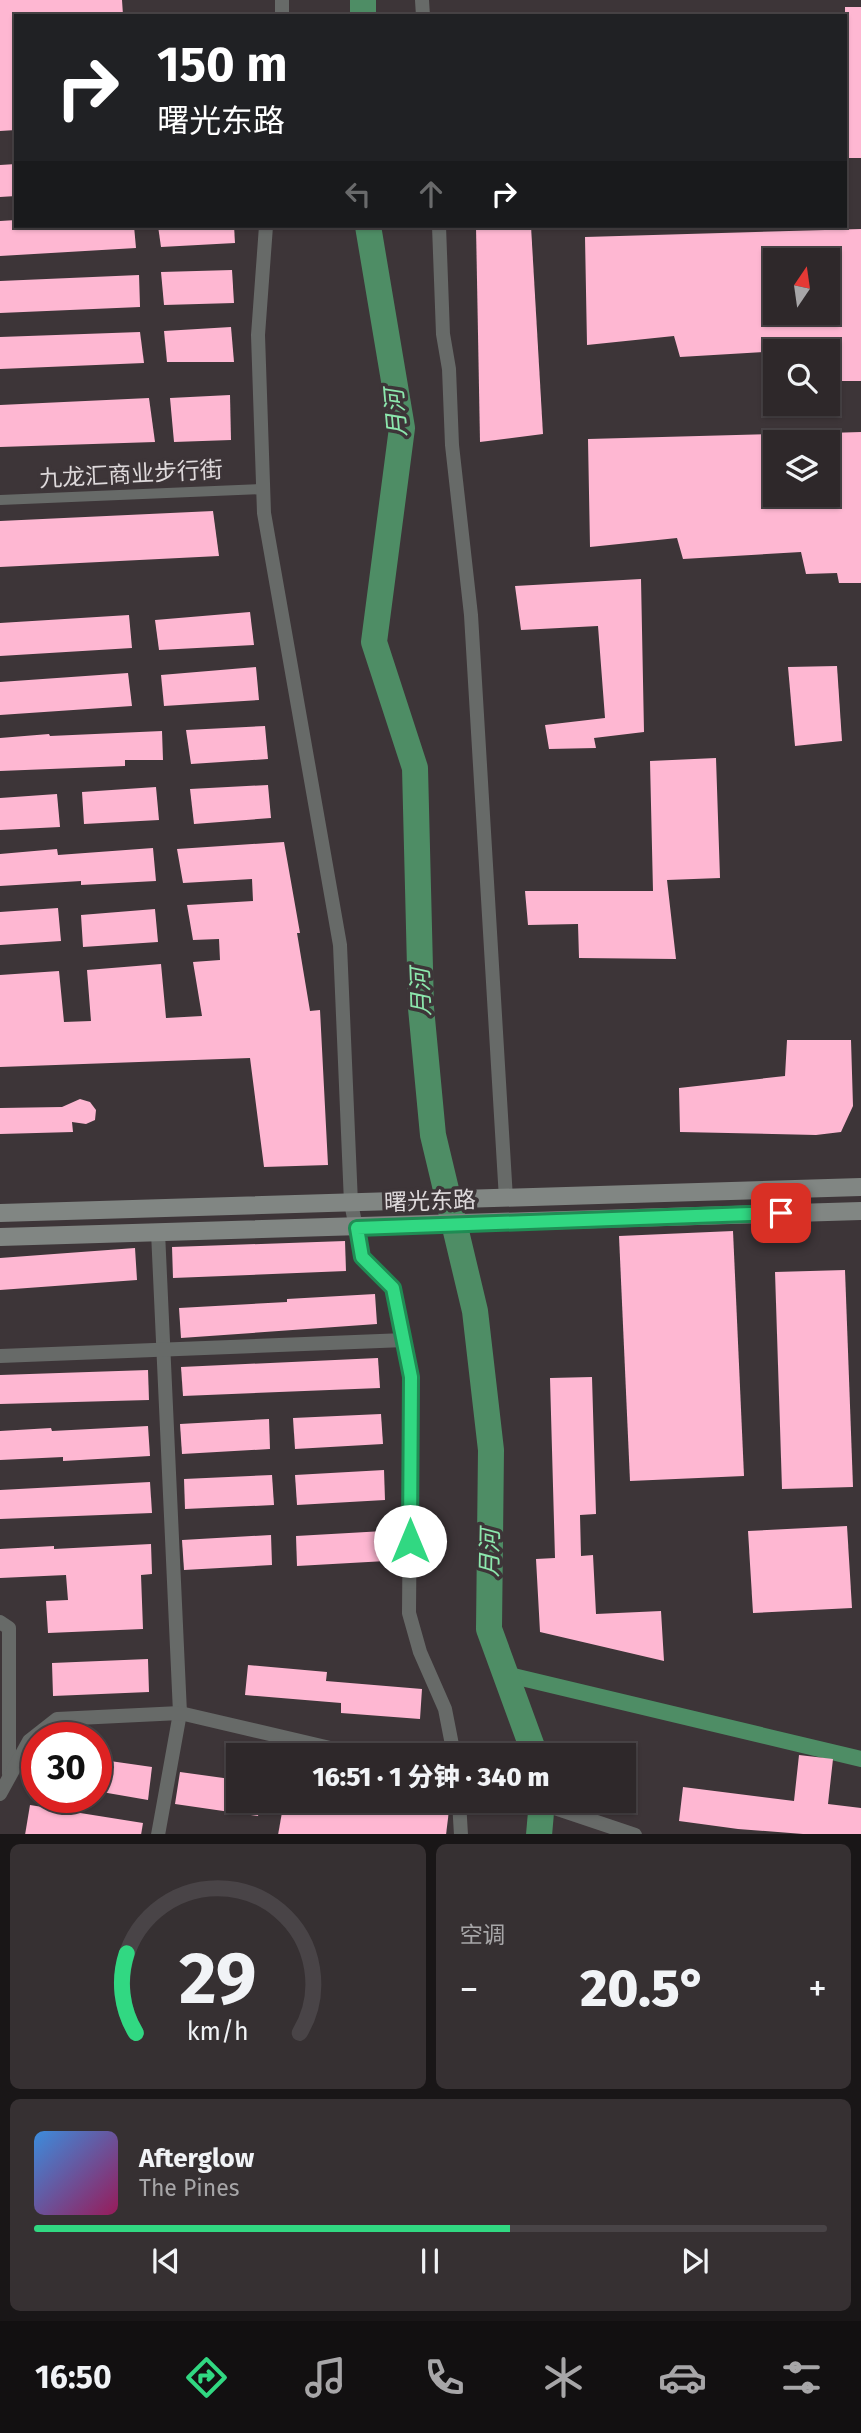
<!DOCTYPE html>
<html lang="zh">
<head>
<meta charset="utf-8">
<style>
  body { margin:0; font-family:"Fira Sans","Noto Sans SC",sans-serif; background:#363032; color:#f1f3f6; height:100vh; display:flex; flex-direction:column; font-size:26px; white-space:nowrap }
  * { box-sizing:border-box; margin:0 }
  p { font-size:23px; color:#a7a6a8 }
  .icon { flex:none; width:38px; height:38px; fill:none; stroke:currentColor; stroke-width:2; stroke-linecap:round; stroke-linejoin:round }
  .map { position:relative; height:1834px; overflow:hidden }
  .panel { display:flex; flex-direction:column; gap:10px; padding:10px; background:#191617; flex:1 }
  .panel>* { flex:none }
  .guide { position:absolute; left:14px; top:14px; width:833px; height:214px; border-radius:0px; box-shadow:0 2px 5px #0004,0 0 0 2px #494447; background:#202124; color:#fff; overflow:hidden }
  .needle { width:46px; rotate:13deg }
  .buttons { position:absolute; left:763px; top:248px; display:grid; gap:14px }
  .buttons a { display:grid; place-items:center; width:77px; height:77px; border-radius:0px; background:#2e282a; box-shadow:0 2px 5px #0004,0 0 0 2px #494447; font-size:35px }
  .speed { position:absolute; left:21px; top:1722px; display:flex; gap:14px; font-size:35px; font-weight:700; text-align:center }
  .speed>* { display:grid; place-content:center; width:91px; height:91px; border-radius:50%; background:#2e282a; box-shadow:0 2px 5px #0004,0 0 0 2px #494447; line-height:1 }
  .speed .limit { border:10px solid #d22; background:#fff; color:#111 }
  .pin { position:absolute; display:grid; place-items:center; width:60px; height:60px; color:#fff; margin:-30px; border-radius:14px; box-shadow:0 4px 10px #0006 }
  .me { position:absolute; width:77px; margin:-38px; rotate:0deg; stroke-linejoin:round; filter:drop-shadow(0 0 5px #0008) }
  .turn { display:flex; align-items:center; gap:24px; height:147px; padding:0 28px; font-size:32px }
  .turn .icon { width:91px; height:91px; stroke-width:2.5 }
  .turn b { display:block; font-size:49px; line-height:60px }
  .lanes { display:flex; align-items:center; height:66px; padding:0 28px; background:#0003; justify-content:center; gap:35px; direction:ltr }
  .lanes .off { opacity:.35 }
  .big { font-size:52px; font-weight:800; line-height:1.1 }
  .panel .tile { flex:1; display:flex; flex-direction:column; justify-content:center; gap:10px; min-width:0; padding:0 24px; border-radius:10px; background:#363032 }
  .panel .dial { align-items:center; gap:0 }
  .dial svg { height:182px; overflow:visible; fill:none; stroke:#494447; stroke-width:7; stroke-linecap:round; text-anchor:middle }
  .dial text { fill:#f1f3f6; stroke:none }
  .song { display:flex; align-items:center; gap:21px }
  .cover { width:84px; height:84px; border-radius:10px; background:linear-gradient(135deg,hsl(210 70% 55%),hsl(330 70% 35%)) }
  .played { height:7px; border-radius:4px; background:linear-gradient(90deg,#31d882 60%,#494447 60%) }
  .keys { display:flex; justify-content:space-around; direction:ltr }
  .heat { display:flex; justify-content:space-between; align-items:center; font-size:38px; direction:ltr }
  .panel .tiles { flex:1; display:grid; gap:10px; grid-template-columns:1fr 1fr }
  .tile:last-child { grid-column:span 2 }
  .trip { position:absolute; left:226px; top:1743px; width:410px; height:70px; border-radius:0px; background:#2e282a; box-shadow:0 2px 5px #0004,0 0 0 2px #494447; font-weight:800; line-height:70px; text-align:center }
  .tabs { display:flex; height:112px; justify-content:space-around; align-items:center; background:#121011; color:#a7a6a8 }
  .tabs .icon { width:49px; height:49px }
  .tabs .selected { color:#31d882 }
  .tabs b { font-size:32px; color:#f1f3f6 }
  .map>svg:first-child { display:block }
</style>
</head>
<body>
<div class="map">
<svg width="861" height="1835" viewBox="0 0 861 1835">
  <rect width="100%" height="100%" fill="#3d3538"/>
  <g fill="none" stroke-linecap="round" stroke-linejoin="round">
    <polyline stroke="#4e8d65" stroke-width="16" points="505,1674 861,1759"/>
    <g stroke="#4e8d65" stroke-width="26">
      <polyline points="363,16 363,0"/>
      <polyline points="368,226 402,428 374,642 415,768 421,1008 433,1135 475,1311 491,1450 489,1629 535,1755"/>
      <polyline points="539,1835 542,1801"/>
    </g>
  </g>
  <g fill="#feb7d2" fill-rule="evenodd">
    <polygon points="0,0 122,0 123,15 16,16 16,130 0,131"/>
    <rect x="845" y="7" width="16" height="151"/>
    <polygon points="16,164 16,196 0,197 0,165"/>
    <polygon points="16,220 16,226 134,226 136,248 0,256 0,221"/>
    <polygon points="158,226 234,226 235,243 161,247"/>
    <polygon points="476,226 531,226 543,434 480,442"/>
    <path d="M861,229V381H837L834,370L828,371V352L798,350L680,357L674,336L587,345L585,237ZM775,261H828V313H775Z"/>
    <polygon points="232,270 234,303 164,305 161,272"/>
    <polygon points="139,275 140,307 0,313 0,281"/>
    <polygon points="231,327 234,362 167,362 164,331"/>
    <polygon points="140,332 144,363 0,369 0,337"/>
    <polygon points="230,395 231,440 174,442 170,398"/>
    <polygon points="149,398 155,442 0,447 0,405"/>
    <polygon points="861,432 861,583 839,583 837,573 806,574 801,552 683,559 677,538 590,547 588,439 775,434 775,495 828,495 828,433"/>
    <polygon points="213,511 219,556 0,567 0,521"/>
    <polygon points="641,579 644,732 594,738 596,748 549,749 545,725 605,718 598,626 521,630 515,586"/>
    <polygon points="250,612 254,645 159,650 155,620"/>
    <polygon points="129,615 132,648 0,656 0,623"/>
    <polygon points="837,666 842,741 795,746 788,667"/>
    <polygon points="256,667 259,700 164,706 161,675"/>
    <polygon points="128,673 132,706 0,715 0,682"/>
    <polygon points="265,726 268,759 191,764 186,730"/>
    <polygon points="162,731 163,760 125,760 125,766 0,771 0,738 49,734 50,736"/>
    <polygon points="716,758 720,878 667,880 676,959 579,958 578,924 528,925 525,891 653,891 650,761"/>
    <polygon points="268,785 271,818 194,824 190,789"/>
    <polygon points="156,787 159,820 84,824 82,792"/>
    <polygon points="57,794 60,827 0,830 0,798"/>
    <polygon points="284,842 300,933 297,933 310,1011 320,1010 328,1165 264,1167 250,1058 0,1067 0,975 59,971 64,1022 91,1021 87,970 161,964 166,1018 202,1016 193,962 220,960 219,939 193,940 187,905 253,901 252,879 183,883 177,849"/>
    <polygon points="153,848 156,881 81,885 81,881 0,886 0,854 57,849 58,855"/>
    <polygon points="58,908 61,941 0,945 0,912"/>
    <polygon points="155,909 158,942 83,947 81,915"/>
    <polygon points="787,1040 851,1040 853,1106 841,1132 816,1135 680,1132 679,1088 785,1076"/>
    <polygon points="80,1099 90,1102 96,1110 95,1120 86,1124 72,1122 73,1132 0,1134 0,1108 62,1107"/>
    <polygon points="733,1231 744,1476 630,1481 619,1236"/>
    <polygon points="345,1241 346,1271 173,1278 172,1247"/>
    <polygon points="135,1248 137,1280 0,1290 0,1258"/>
    <polygon points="845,1270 853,1487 782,1489 775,1272"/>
    <polygon points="375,1294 377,1324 181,1338 179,1308 287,1302 287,1299"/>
    <polygon points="378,1358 380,1388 183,1396 181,1367"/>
    <polygon points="148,1370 149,1400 0,1404 0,1375"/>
    <polygon points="592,1377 596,1514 580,1515 581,1556 593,1555 596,1614 661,1611 664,1661 540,1632 536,1559 555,1558 550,1378"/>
    <polygon points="381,1414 383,1444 295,1449 293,1418"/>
    <polygon points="269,1419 270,1449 182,1454 180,1424"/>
    <polygon points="148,1426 150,1456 63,1461 63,1457 0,1460 0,1431 51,1428 52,1431"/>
    <polygon points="384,1470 385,1500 297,1505 295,1475"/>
    <polygon points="272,1475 274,1505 185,1509 184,1479"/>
    <polygon points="150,1482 152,1513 0,1519 0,1490"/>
    <polygon points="847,1526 852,1608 753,1613 748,1531"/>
    <polygon points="384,1531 386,1561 297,1566 296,1536"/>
    <polygon points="271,1535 272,1565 184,1570 182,1540"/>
    <polygon points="151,1544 152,1574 141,1575 143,1629 48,1633 46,1601 68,1600 66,1575 0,1578 0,1549 54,1546 54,1549"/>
    <polygon points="148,1659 149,1692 53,1696 52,1663"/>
    <polygon points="248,1665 327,1672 326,1681 422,1689 420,1719 341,1713 341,1703 245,1695"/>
    <polygon points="799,1755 833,1759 828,1804 861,1808 861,1835 816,1835 738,1829 679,1821 683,1787 794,1801"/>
    <polygon points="96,1759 152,1767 148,1800 96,1791"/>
    <polygon points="180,1772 238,1780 238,1801 261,1801 258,1816 175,1804"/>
    <polygon points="284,1801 388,1801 449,1810 446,1835 278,1835"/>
    <polygon points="30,1805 143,1823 141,1835 25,1835"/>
  </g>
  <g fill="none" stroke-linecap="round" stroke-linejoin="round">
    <polyline stroke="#676a68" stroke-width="10" points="0,500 263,489"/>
    <g stroke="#676a68" stroke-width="14">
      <polyline points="422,0 423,16"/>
      <polyline points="282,16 282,0"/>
      <polyline points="266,226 258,335 264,513 340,945 351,1203 362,1257 393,1288 411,1377 409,1613 420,1652 445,1709 454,1755"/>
      <polyline points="439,226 443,334 449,369 452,445 471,615 506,1199"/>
      <polyline points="158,1232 180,1713 158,1835"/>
      <polyline points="0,1356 405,1340"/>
      <polyline points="0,1622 9,1628 9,1774"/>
      <polyline points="0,1794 29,1741 57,1719 180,1713 360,1755"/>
      <polyline points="459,1801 461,1835"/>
      <polyline points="534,1801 635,1835"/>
    </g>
    <g stroke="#818683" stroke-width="18">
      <polyline points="0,1213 861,1187"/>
      <polyline points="0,1237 861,1211"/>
    </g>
  </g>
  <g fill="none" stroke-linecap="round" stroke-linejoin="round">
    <defs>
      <polyline id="route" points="410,1541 411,1377 393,1288 362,1257 357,1228 781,1213"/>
    </defs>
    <use href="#route" stroke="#208c54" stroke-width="18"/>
    <use href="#route" stroke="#31d882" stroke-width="12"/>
  </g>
  <g text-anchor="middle" stroke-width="7" stroke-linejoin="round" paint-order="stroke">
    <g font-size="23" fill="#ded9db" stroke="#3d3538">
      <text transform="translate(131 474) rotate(-3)" y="8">九龙汇商业步行街</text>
      <text transform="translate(430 1201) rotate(-2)" y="8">曙光东路</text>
    </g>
    <g font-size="24" font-style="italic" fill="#8ce7ad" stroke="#3d3538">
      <text transform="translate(396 413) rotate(-95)" y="8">月河</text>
      <text transform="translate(421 992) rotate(-92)" y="8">月河</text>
      <text transform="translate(490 1553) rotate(-89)" y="8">月河</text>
    </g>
  </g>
</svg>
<div class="buttons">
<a><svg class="needle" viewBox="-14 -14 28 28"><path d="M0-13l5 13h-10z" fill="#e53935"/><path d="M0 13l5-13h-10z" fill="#a7a6a8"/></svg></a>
<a><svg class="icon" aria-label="search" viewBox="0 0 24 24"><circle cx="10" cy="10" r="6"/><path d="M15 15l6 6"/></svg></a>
<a><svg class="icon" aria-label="layers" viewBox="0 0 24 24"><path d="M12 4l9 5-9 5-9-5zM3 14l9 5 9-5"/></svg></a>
</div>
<div class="speed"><div class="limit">30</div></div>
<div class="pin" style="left:781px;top:1213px;background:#d93025"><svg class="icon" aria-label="arrive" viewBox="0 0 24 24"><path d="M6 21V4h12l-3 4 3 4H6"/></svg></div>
<svg class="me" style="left:410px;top:1541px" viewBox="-20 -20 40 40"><circle r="19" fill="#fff"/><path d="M0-13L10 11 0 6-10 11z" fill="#31d882"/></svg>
<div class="trip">16:51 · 1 分钟 · 340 m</div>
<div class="guide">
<div class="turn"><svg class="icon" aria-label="right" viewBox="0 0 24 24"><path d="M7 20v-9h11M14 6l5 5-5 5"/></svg><div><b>150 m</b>曙光东路</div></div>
<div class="lanes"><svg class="icon off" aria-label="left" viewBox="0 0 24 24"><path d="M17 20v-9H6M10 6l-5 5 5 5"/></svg><svg class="icon off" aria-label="ahead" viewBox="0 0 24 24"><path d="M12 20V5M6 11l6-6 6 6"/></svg><svg class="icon" aria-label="right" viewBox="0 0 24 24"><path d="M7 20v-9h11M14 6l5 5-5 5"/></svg></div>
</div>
</div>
<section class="panel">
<div class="tiles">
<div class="tile dial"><svg viewBox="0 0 100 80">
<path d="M14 69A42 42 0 1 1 86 69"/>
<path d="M14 69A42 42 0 0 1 10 34" stroke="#31d882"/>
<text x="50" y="56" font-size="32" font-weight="700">29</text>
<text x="50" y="72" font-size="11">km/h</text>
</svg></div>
<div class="tile"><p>空调</p>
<div class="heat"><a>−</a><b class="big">20.5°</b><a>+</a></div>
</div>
<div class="tile">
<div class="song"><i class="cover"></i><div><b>Afterglow</b><p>The Pines</p></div></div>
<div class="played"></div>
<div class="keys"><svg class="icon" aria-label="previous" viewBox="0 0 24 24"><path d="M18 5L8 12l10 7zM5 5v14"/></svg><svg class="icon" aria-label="pause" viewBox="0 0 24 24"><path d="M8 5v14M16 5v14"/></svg><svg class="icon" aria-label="next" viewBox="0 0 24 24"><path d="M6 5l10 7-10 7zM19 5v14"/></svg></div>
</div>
</div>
</section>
<nav class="tabs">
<b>16:50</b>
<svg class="icon selected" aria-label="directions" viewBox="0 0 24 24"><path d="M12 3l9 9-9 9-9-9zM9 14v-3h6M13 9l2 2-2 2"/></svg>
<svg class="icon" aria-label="music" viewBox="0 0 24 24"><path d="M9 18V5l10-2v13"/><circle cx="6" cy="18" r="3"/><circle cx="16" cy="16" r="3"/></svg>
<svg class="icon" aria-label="phone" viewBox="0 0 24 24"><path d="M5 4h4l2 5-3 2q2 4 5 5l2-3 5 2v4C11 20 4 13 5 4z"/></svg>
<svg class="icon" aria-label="climate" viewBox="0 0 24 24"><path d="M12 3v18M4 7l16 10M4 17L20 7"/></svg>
<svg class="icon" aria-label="car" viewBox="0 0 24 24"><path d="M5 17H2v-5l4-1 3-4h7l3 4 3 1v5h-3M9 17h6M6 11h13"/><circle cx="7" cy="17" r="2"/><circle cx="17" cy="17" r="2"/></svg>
<svg class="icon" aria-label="filters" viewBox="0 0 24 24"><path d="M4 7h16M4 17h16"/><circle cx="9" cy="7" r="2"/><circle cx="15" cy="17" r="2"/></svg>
</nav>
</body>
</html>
